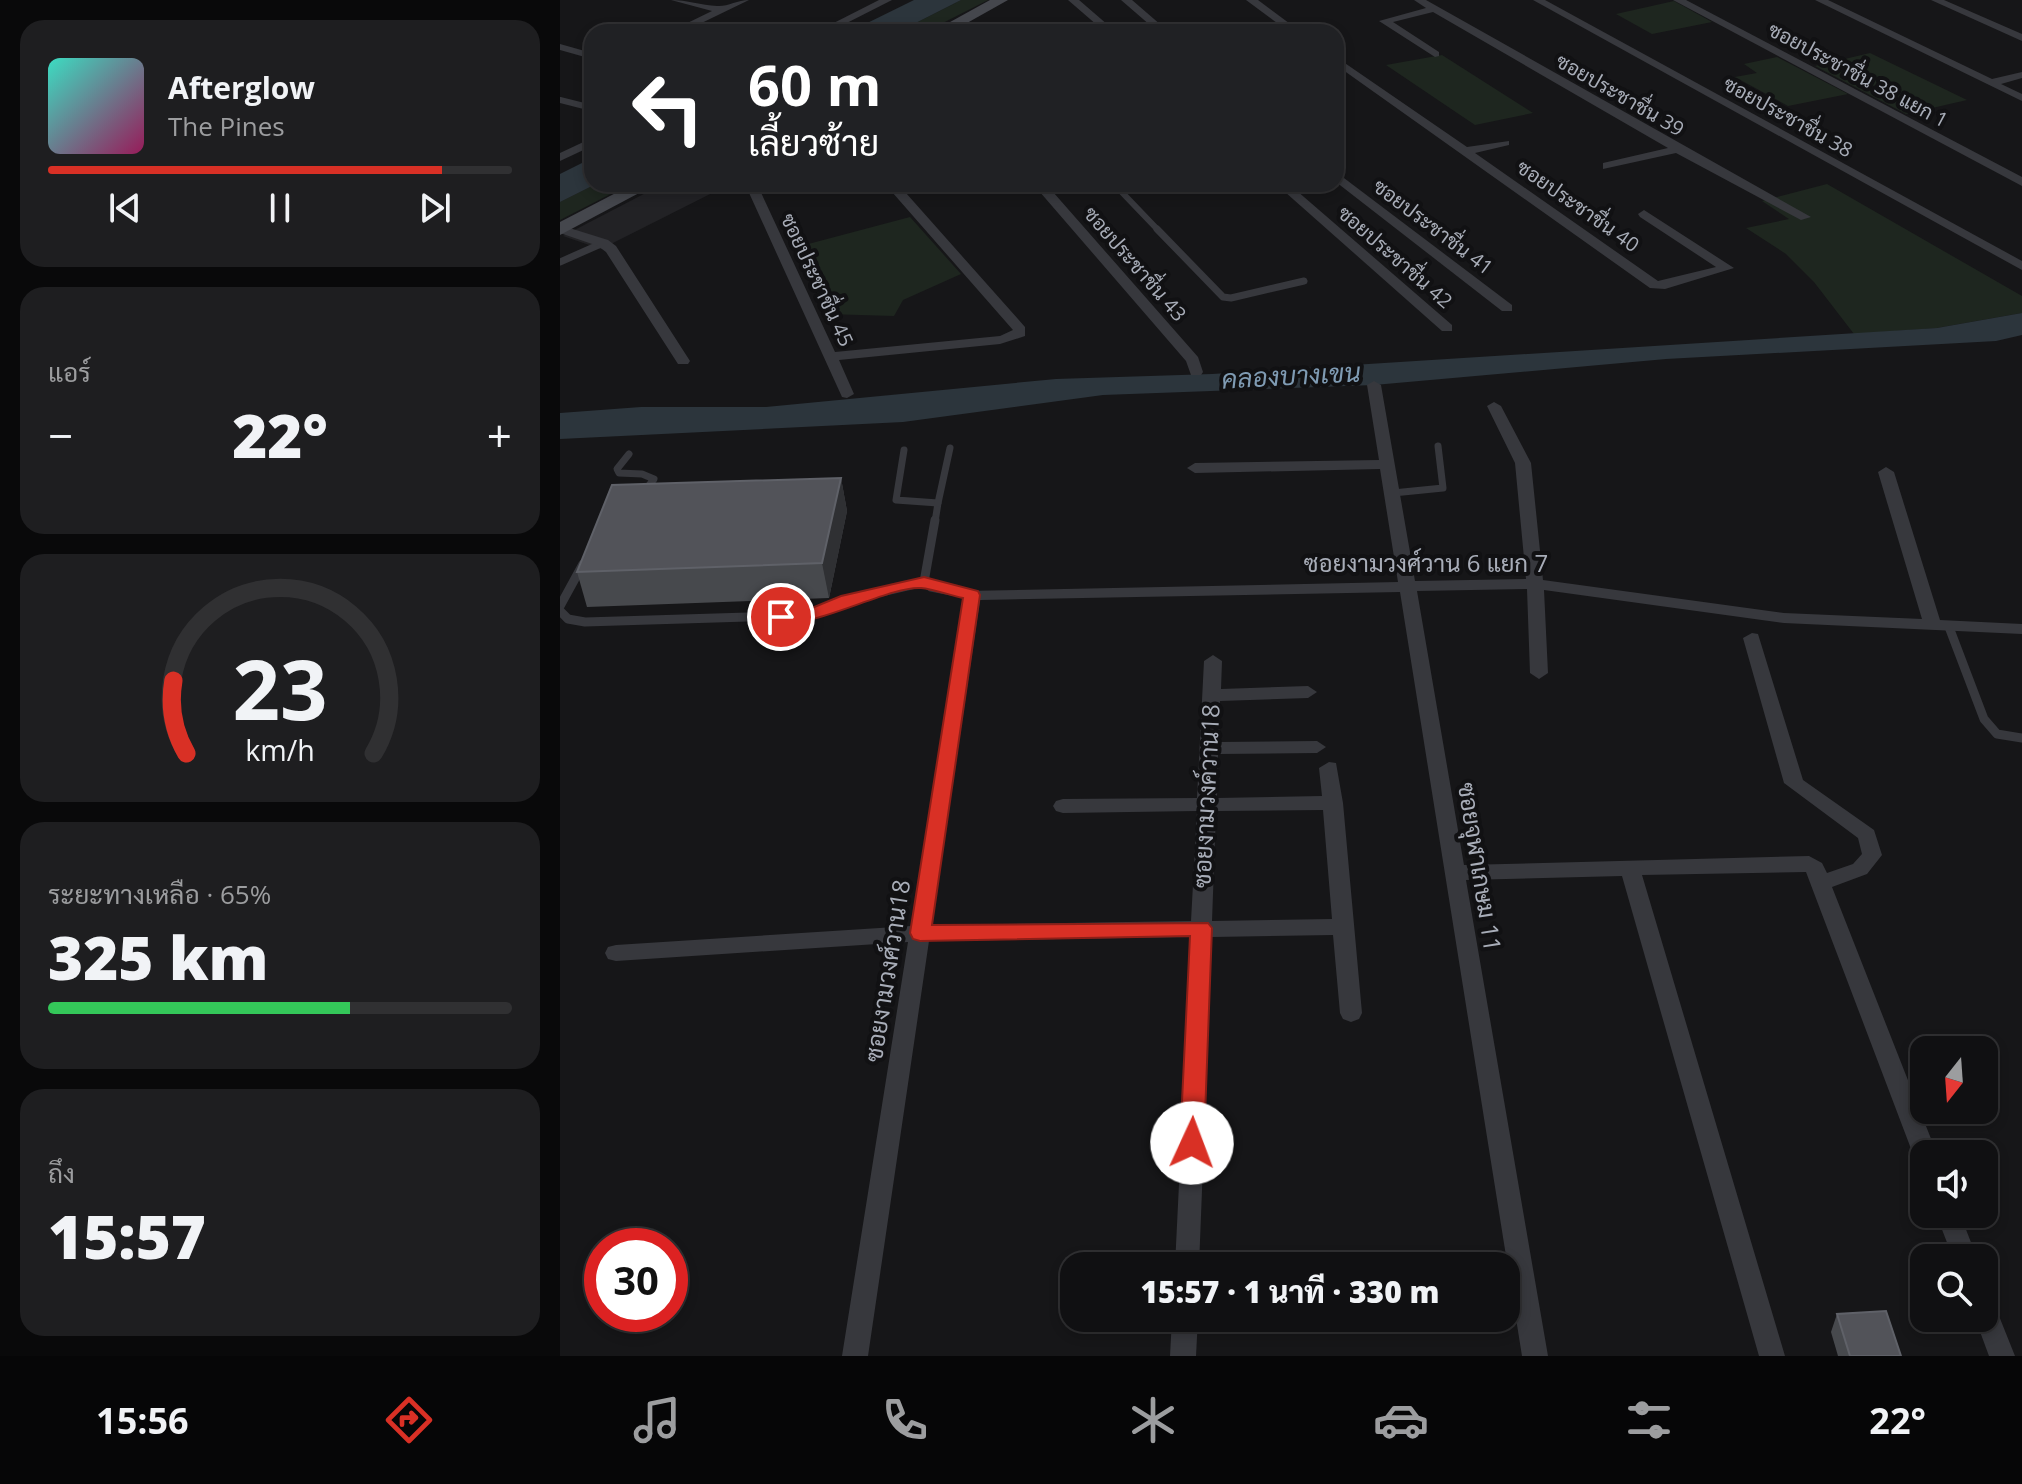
<!DOCTYPE html>
<html lang="th">
<head>
<meta charset="utf-8">
<style>
  body { margin:0; font-family:"Open Sans",Sarabun,sans-serif; background:#1e1e20; color:#f1f3f6; height:100vh; display:flex; flex-direction:column; font-size:30px; white-space:nowrap }
  * { box-sizing:border-box; margin:0 }
  p { font-size:26px; color:#9c9d9f }
  .icon { flex:none; width:44px; height:44px; fill:none; stroke:currentColor; stroke-width:2; stroke-linecap:round; stroke-linejoin:round }
  .map { position:relative; flex:1; overflow:hidden }
  .details { display:flex; flex-direction:column; gap:20px; padding:20px; background:#09090a; width:560px }
  .details>* { flex:none }
  .banner { position:absolute; left:24px; top:24px; width:760px; height:168px; border-radius:24px; box-shadow:0 4px 12px #0003,0 0 0 2px #303032; background:#202124; color:#fff; overflow:hidden }
  .needle { width:52px; rotate:197deg }
  .tools { position:absolute; left:1350px; top:1036px; display:grid; gap:16px }
  .tools a { display:grid; place-items:center; width:88px; height:88px; border-radius:16px; background:#101012; box-shadow:0 4px 12px #0003,0 0 0 2px #303032; font-size:40px }
  .speed { position:absolute; left:24px; top:1228px; display:flex; gap:16px; font-size:40px; font-weight:700; text-align:center }
  .speed>* { display:grid; place-content:center; width:104px; height:104px; border-radius:50%; background:#101012; box-shadow:0 4px 12px #0003,0 0 0 2px #303032; line-height:1 }
  .speed .limit { border:12px solid #d22; background:#fff; color:#111 }
  .pin { position:absolute; display:grid; place-items:center; width:68px; height:68px; color:#fff; margin:-34px; border:4px solid #fff; border-radius:50%; box-shadow:0 2px 8px #0007 }
  .me { position:absolute; width:88px; margin:-44px; rotate:2deg; stroke-linejoin:round; filter:drop-shadow(0 0 6px #0008) }
  .turn { display:flex; align-items:center; gap:28px; height:168px; padding:0 32px; font-size:36px }
  .turn .icon { width:104px; height:104px; stroke-width:2.5 }
  .turn b { display:block; font-size:56px; line-height:68px }
  .big { font-size:60px; font-weight:800; line-height:1.1 }
  .details .tile { flex:1; display:flex; flex-direction:column; justify-content:center; gap:12px; min-width:0; padding:0 28px; border-radius:24px; background:#1e1e20 }
  .details .dial { align-items:center; gap:0 }
  .dial svg { height:208px; overflow:visible; fill:none; stroke:#303032; stroke-width:7; stroke-linecap:round; text-anchor:middle }
  .dial text { fill:#f1f3f6; stroke:none }
  .song { display:flex; align-items:center; gap:24px }
  .cover { width:96px; height:96px; border-radius:12px; background:linear-gradient(135deg,hsl(170 70% 55%),hsl(330 70% 35%)) }
  .played { height:8px; border-radius:4px; background:linear-gradient(90deg,#d93025 85%,#303032 85%) }
  .keys { display:flex; justify-content:space-around; direction:ltr }
  .heat { display:flex; justify-content:space-between; align-items:center; font-size:44px; direction:ltr }
  .charge { height:12px; border-radius:6px; background:linear-gradient(90deg,#34c759 65%,#303032 0) }
  .trip { position:absolute; left:500px; top:1252px; width:460px; height:80px; border-radius:24px; background:#101012; box-shadow:0 4px 12px #0003,0 0 0 2px #303032; font-weight:800; line-height:80px; text-align:center }
  .menu { display:flex; height:128px; justify-content:space-around; align-items:center; background:#060607; color:#9c9d9f }
  .menu .icon { width:56px; height:56px }
  .menu .selected { color:#d93025 }
  .menu b { font-size:36px; color:#f1f3f6 }
  main { display:flex; flex:1; min-height:0 }
  .map>svg:first-child { display:block }
</style>
</head>
<body>
<main>
<section class="details">
<div class="tile">
<div class="song"><i class="cover"></i><div><b>Afterglow</b><p>The Pines</p></div></div>
<div class="played"></div>
<div class="keys"><svg class="icon" aria-label="previous" viewBox="0 0 24 24"><path d="M18 5L8 12l10 7zM5 5v14"/></svg><svg class="icon" aria-label="pause" viewBox="0 0 24 24"><path d="M8 5v14M16 5v14"/></svg><svg class="icon" aria-label="next" viewBox="0 0 24 24"><path d="M6 5l10 7-10 7zM19 5v14"/></svg></div>
</div>
<div class="tile"><p>แอร์</p>
<div class="heat"><a>−</a><b class="big">22°</b><a>+</a></div>
</div>
<div class="tile dial"><svg viewBox="0 0 100 80">
<path d="M14 69A42 42 0 1 1 86 69"/>
<path d="M14 69A42 42 0 0 1 9 41" stroke="#d93025"/>
<text x="50" y="56" font-size="32" font-weight="700">23</text>
<text x="50" y="72" font-size="11">km/h</text>
</svg></div>
<div class="tile"><p>ระยะทางเหลือ · 65%</p><b class="big">325 km</b><div class="charge"></div></div>
<div class="tile"><p>ถึง</p><b class="big">15:57</b></div>
</section>
<div class="map">
<svg width="1462" height="1356" viewBox="0 0 1462 1356">
  <rect width="100%" height="100%" fill="#161618"/>
  <polygon fill="#222225" points="103,184 170,184 41,249 3,236"/>
  <g fill="#1e261f">
    <polygon points="401,0 428,0 365,32 338,32"/>
    <polygon points="1114,1 1152,22 1092,34 1056,14"/>
    <polygon points="1310,53 1407,100 1346,114 1255,66"/>
    <polygon points="882,55 973,113 915,125 826,65"/>
    <polygon points="1217,57 1288,94 1228,106 1175,77 1197,73 1184,64"/>
    <polygon points="36,184 70,184 0,220 0,202"/>
    <polygon points="1267,184 1462,296 1462,313 1377,328 1294,334 1254,282 1226,254 1186,228 1229,219 1202,201"/>
    <polygon points="350,217 401,274 343,300 334,316 266,314 237,247"/>
  </g>
  <g fill="#2c353c">
    <polygon points="354,0 401,0 338,32 289,32"/>
    <polygon points="32,158 32,184 36,184 0,202 0,174"/>
    <polygon points="1462,313 1462,335 1436,341 1106,359 814,385 543,395 343,422 0,439 0,413 81,407 206,407 496,379 652,374 1313,332 1377,328"/>
  </g>
  <g fill="none" stroke-linecap="round" stroke-linejoin="round">
    <g stroke="#37383d" stroke-width="6">
      <polyline points="391,26 417,32"/>
      <polyline points="0,100 32,108"/>
      <polyline points="554,184 599,231"/>
    </g>
    <g stroke="#37383d" stroke-width="7">
      <polyline points="597,229 663,297 671,298 744,281"/>
      <polyline points="0,262 43,243"/>
      <polyline points="344,450 336,500 378,503 375,522"/>
      <polyline points="69,454 57,469 59,473 82,474 94,479 83,493"/>
      <polyline points="833,493 883,488 878,446"/>
      <polyline points="378,503 390,448"/>
    </g>
    <g stroke="#37383d" stroke-width="9">
      <polyline points="375,520 364,582 371,587 412,595"/>
      <polyline points="0,606 23,564"/>
      <polyline points="0,611 8,619 25,622 250,615 287,600 364,582"/>
      <polyline points="1389,627 1424,719 1437,734 1462,738"/>
    </g>
    <g fill="#37383d" fill-rule="evenodd">
      <path d="M111,0C127,0 141,5 157,6C167,7 177,0 189,0L123,32H109L152,11Z"/>
      <polygon points="319,0 332,0 269,32 256,32"/>
      <polygon points="508,0 519,0 556,32 545,32"/>
      <polygon points="561,0 572,0 609,32 598,32"/>
      <polygon points="686,0 698,0 741,32 729,32"/>
      <polygon points="854,0 866,0 1251,217 1241,220 1116,153 1043,169 1043,163 1108,148 873,12 833,22 879,52 879,56 875,57 819,21 866,8"/>
      <polygon points="973,0 985,0 1462,261 1462,270"/>
      <polygon points="1113,0 1126,0 1462,177 1462,186"/>
      <polygon points="1255,0 1268,0 1432,79 1462,72 1462,78 1441,84 1462,94 1462,101"/>
      <polygon points="1371,0 1384,0 1462,34 1462,41"/>
      <polygon points="0,44 32,53 32,59 0,50"/>
      <polygon points="776,57 907,147 949,141 949,145 915,153 1098,281 1156,267 1080,217 1078,214 1084,210 1174,268 1105,289 1090,288 776,65"/>
      <polygon points="32,138 32,146 0,161 0,153"/>
      <polygon points="776,172 952,305 952,311 942,311 776,182"/>
      <polygon points="185,184 197,184 275,352 440,336 453,330 325,184 338,184 465,327 465,336 440,344 279,360 294,394 287,398 282,397"/>
      <polygon points="473,184 486,184 638,357 643,372 641,375 631,375 626,361"/>
      <polygon points="716,184 729,184 892,325 892,331 882,331"/>
      <polygon points="0,225 48,240 56,246 130,361 128,364 118,364 46,252 38,246 0,233"/>
      <path d="M814,381L821,385L855,581L966,579L955,463L927,406L934,402L941,406L971,463L983,580L1224,613L1362,619L1318,472L1326,467L1334,472L1380,620L1462,624V634L1224,623L984,590L988,673L979,679L970,673L967,589L857,591L904,865L1249,856L1262,863L1267,873L1293,864L1302,854L1298,838L1224,783L1183,638L1192,633L1198,634L1243,780L1314,830L1322,855L1307,874L1272,887L1377,1154H1364V1164L1357,1161L1353,1154L1246,872L1082,875L1225,1356H1199L1062,876L906,880L988,1356H962L840,592L420,600L372,925L631,921L637,811L503,813L496,811L493,806L496,801L503,799L637,798L644,661L653,655L662,661L661,689L748,686L757,692L748,698L660,701L659,742L757,741L766,747L757,753L658,754L657,798L762,796L759,768L769,762L776,763L783,803L802,1013L799,1019L791,1022L783,1019L780,1013L773,935L652,937L639,1266H615L631,937L369,941L308,1356H282L348,942L56,961L48,959L45,953L48,947L56,945L351,926L406,591L838,582L820,469L635,473L627,468L635,463L819,460L807,385ZM763,810L772,919L652,921L656,811Z"/>
      <polygon points="1376,1214 1400,1214 1417,1258 1393,1258"/>
      <polygon points="1424,1297 1433,1301 1455,1356 1429,1356 1415,1318 1424,1318"/>
      <polygon points="612,1318 638,1318 636,1356 610,1356"/>
    </g>
    <g fill="#45474d" fill-rule="evenodd">
      <polygon points="430,0 448,0 391,32 372,32"/>
      <polygon points="73,184 96,184 0,235 0,222"/>
    </g>
  </g>
  <g fill="#47494d">
    <polygon points="281,478 287,511 269,598 27,607 17,572"/>
    <polygon points="1277,1314 1341,1356 1278,1356 1271,1332"/>
  </g>
  <polygon fill="#2f3033" points="281,478 287,511 269,598 262,563"/>
  <g fill="#525359" stroke="#5f6168" stroke-width="2">
    <polygon points="281,478 262,563 17,572 52,485"/>
    <polygon points="1326,1311 1341,1356 1290,1356 1277,1314"/>
  </g>
  <path fill="#d93025" stroke="#8d1f18" stroke-width="2" d="M364,577L418,591L420,595L372,925L648,923L652,928L644,1143L641,1150L632,1153L624,1150L620,1143L630,936L360,941L353,939L350,933L403,598C389,595 373,589 361,588C327,585 234,640 212,617L214,613L247,610L281,596Z"/>
  <g text-anchor="middle" stroke-width="8" stroke-linejoin="round" paint-order="stroke">
    <g font-size="20" fill="#a8adb8" stroke="#111113">
      <text transform="translate(1298 75) rotate(28)" y="7">ซอยประชาชื่น 38 แยก 1</text>
      <text transform="translate(1060 95) rotate(30)" y="7">ซอยประชาชื่น 39</text>
      <text transform="translate(1228 117) rotate(29)" y="7">ซอยประชาชื่น 38</text>
      <text transform="translate(1018 206) rotate(35)" y="7">ซอยประชาชื่น 40</text>
      <text transform="translate(873 227) rotate(37)" y="7">ซอยประชาชื่น 41</text>
      <text transform="translate(835 257) rotate(41)" y="7">ซอยประชาชื่น 42</text>
      <text transform="translate(575 264) rotate(49)" y="7">ซอยประชาชื่น 43</text>
      <text transform="translate(257 280) rotate(65)" y="7">ซอยประชาชื่น 45</text>
    </g>
    <g font-size="24" fill="#a8adb8" stroke="#111113">
      <text x="866" y="572">ซอยงามวงศ์วาน 6 แยก 7</text>
      <text transform="translate(647 796) rotate(-87)" y="8">ซอยงามวงค์วาน18</text>
      <text transform="translate(919 867) rotate(81)" y="8">ซอยจุฬาเกษม 11</text>
      <text transform="translate(328 971) rotate(-81)" y="8">ซอยงามวงศ์วาน18</text>
    </g>
    <g font-size="26" font-style="italic" fill="#7f9bb3" stroke="#111113">
      <text transform="translate(731 376) rotate(-3)" y="9">คลองบางเขน</text>
    </g>
  </g>
</svg>
<div class="tools">
<a><svg class="needle" viewBox="-14 -14 28 28"><path d="M0-13l5 13h-10z" fill="#e53935"/><path d="M0 13l5-13h-10z" fill="#9c9d9f"/></svg></a>
<a><svg class="icon" aria-label="sound" viewBox="0 0 24 24"><path d="M4 9h4l5-4v14l-5-4H4zM17 9q2 3 0 6"/></svg></a>
<a><svg class="icon" aria-label="search" viewBox="0 0 24 24"><circle cx="10" cy="10" r="6"/><path d="M15 15l6 6"/></svg></a>
</div>
<div class="speed"><div class="limit">30</div></div>
<div class="pin" style="left:221px;top:617px;background:#d93025"><svg class="icon" aria-label="arrive" viewBox="0 0 24 24"><path d="M6 21V4h12l-3 4 3 4H6"/></svg></div>
<svg class="me" style="left:632px;top:1143px" viewBox="-20 -20 40 40"><circle r="19" fill="#fff"/><path d="M0-13L10 11 0 6-10 11z" fill="#d93025"/></svg>
<div class="trip">15:57 · 1 นาที · 330 m</div>
<div class="banner">
<div class="turn"><svg class="icon" aria-label="left" viewBox="0 0 24 24"><path d="M17 20v-9H6M10 6l-5 5 5 5"/></svg><div><b>60 m</b>เลี้ยวซ้าย</div></div>
</div>
</div>
</main>
<nav class="menu">
<b>15:56</b>
<svg class="icon selected" aria-label="directions" viewBox="0 0 24 24"><path d="M12 3l9 9-9 9-9-9zM9 14v-3h6M13 9l2 2-2 2"/></svg>
<svg class="icon" aria-label="music" viewBox="0 0 24 24"><path d="M9 18V5l10-2v13"/><circle cx="6" cy="18" r="3"/><circle cx="16" cy="16" r="3"/></svg>
<svg class="icon" aria-label="phone" viewBox="0 0 24 24"><path d="M5 4h4l2 5-3 2q2 4 5 5l2-3 5 2v4C11 20 4 13 5 4z"/></svg>
<svg class="icon" aria-label="climate" viewBox="0 0 24 24"><path d="M12 3v18M4 7l16 10M4 17L20 7"/></svg>
<svg class="icon" aria-label="car" viewBox="0 0 24 24"><path d="M5 17H2v-5l4-1 3-4h7l3 4 3 1v5h-3M9 17h6M6 11h13"/><circle cx="7" cy="17" r="2"/><circle cx="17" cy="17" r="2"/></svg>
<svg class="icon" aria-label="filters" viewBox="0 0 24 24"><path d="M4 7h16M4 17h16"/><circle cx="9" cy="7" r="2"/><circle cx="15" cy="17" r="2"/></svg>
<b>22°</b>
</nav>
</body>
</html>
